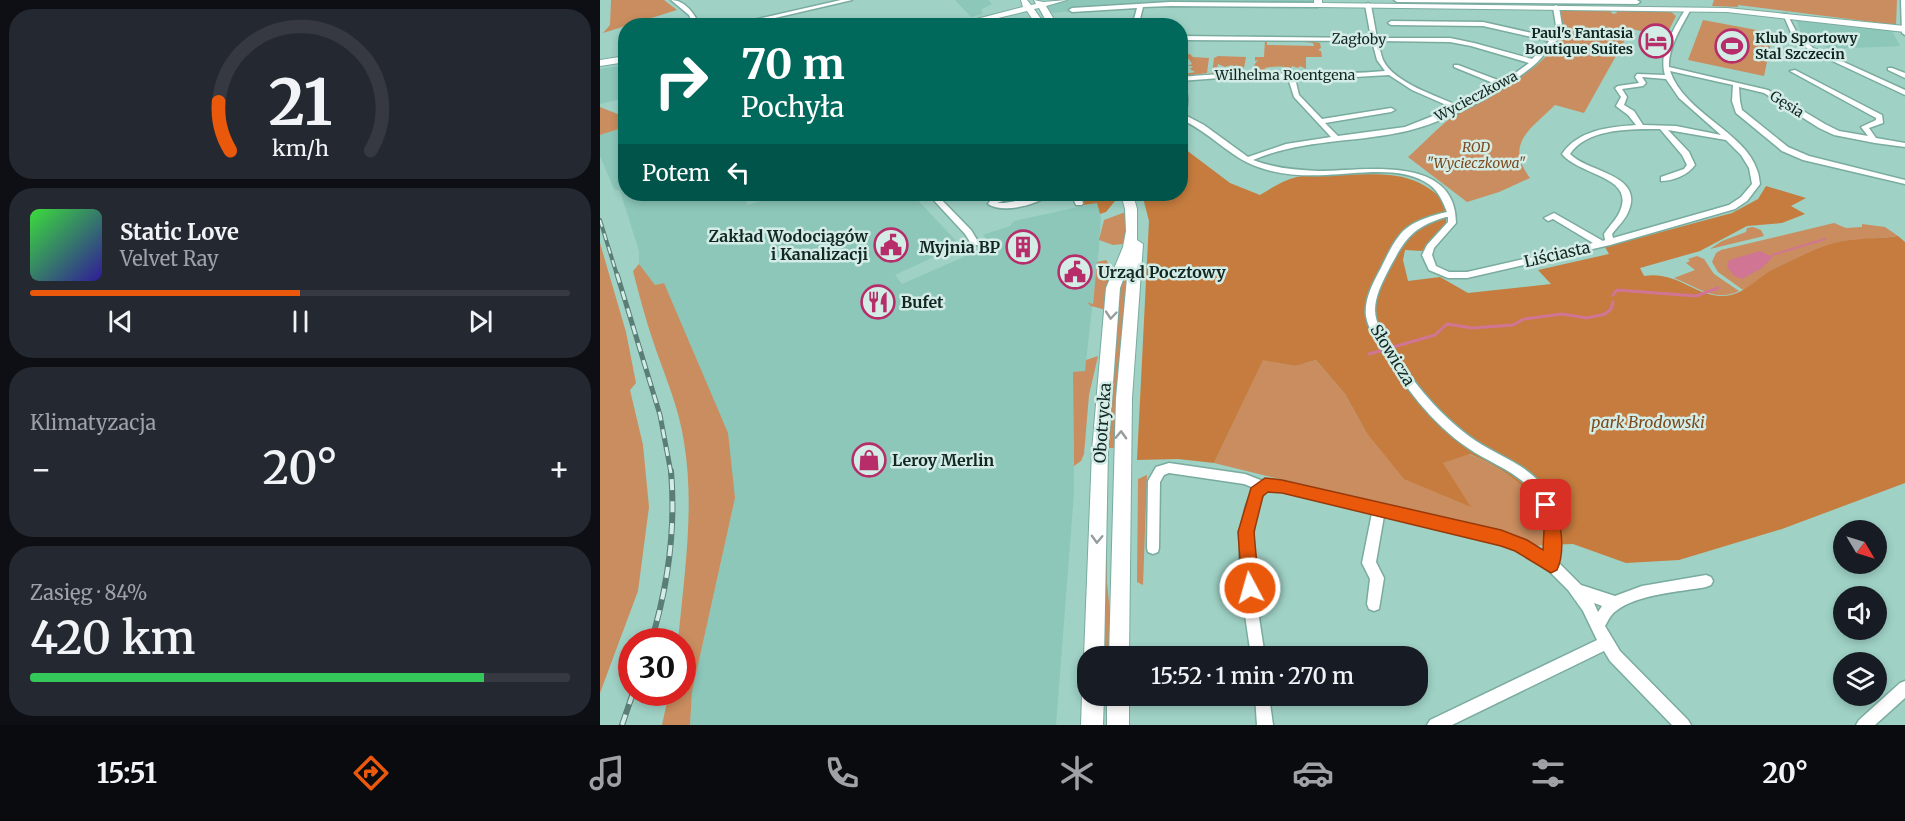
<!DOCTYPE html>
<html lang="pl">
<head>
<meta charset="utf-8">
<style>
  body { margin:0; font-family:Merriweather,serif; background:#242831; color:#f1f3f6; height:100vh; display:flex; flex-direction:column; font-size:22px; white-space:nowrap }
  * { box-sizing:border-box; margin:0 }
  p { font-size:20px; color:#9ea1a6 }
  .icon { flex:none; width:33px; height:33px; fill:none; stroke:currentColor; stroke-width:2; stroke-linecap:round; stroke-linejoin:round }
  .map { position:relative; flex:1; overflow:hidden }
  .drawer { display:flex; flex-direction:column; gap:9px; padding:9px; background:#0d0f14; width:600px }
  .drawer>* { flex:none }
  .top-card { position:absolute; left:18px; top:18px; width:570px; height:183px; border-radius:24px; box-shadow:0 3px 9px #0003; background:#00695c; color:#fff; overflow:hidden }
  .needle { width:39px; rotate:128deg }
  .fabs { position:absolute; left:1233px; top:520px; display:grid; gap:12px }
  .fabs a { display:grid; place-items:center; width:54px; height:54px; border-radius:50%; background:#171b24; box-shadow:0 3px 9px #0003; font-size:30px }
  .speed { position:absolute; left:18px; top:628px; display:flex; gap:12px; font-size:30px; font-weight:700; text-align:center }
  .speed>* { display:grid; place-content:center; width:78px; height:78px; border-radius:50%; background:#171b24; box-shadow:0 3px 9px #0003; line-height:1 }
  .speed .limit { border:9px solid #d22; background:#fff; color:#111 }
  .pin { position:absolute; display:grid; place-items:center; width:51px; height:51px; color:#fff; margin:-26px; border-radius:12px; box-shadow:0 3px 9px #0006 }
  .me { position:absolute; width:66px; margin:-33px; rotate:354deg; stroke-linejoin:round; filter:drop-shadow(0 0 4px #0008) }
  .turn { display:flex; align-items:center; gap:21px; height:126px; padding:0 24px; font-size:27px }
  .turn .icon { width:78px; height:78px; stroke-width:2.5 }
  .turn b { display:block; font-size:42px; line-height:51px }
  .then { display:flex; align-items:center; height:57px; padding:0 24px; background:#0003; gap:12px; font-size:22px }
  .big { font-size:45px; font-weight:600; line-height:1.1 }
  .drawer .tile { flex:1; display:flex; flex-direction:column; justify-content:center; gap:9px; min-width:0; padding:0 21px; border-radius:24px; background:#242831 }
  .drawer .dial { align-items:center; gap:0 }
  .dial svg { height:156px; overflow:visible; fill:none; stroke:#363941; stroke-width:7; stroke-linecap:round; text-anchor:middle }
  .dial text { fill:#f1f3f6; stroke:none }
  .song { display:flex; align-items:center; gap:18px }
  .cover { width:72px; height:72px; border-radius:9px; background:linear-gradient(135deg,hsl(120 70% 55%),hsl(250 70% 35%)) }
  .played { height:6px; border-radius:3px; background:linear-gradient(90deg,#ea580c 50%,#363941 50%) }
  .keys { display:flex; justify-content:space-around; direction:ltr }
  .heat { display:flex; justify-content:space-between; align-items:center; font-size:33px; direction:ltr }
  .charge { height:9px; border-radius:4px; background:linear-gradient(90deg,#34c759 84%,#363941 0) }
  .trip { position:absolute; left:477px; top:646px; width:351px; height:60px; border-radius:24px; background:#171b24; box-shadow:0 3px 9px #0003; font-weight:600; line-height:60px; text-align:center }
  .tab-bar { display:flex; height:96px; justify-content:space-around; align-items:center; background:#090b0e; color:#9ea1a6 }
  .tab-bar .icon { width:42px; height:42px }
  .tab-bar .current { color:#ea580c }
  .tab-bar b { font-size:27px; color:#f1f3f6 }
  main { display:flex; flex:1; min-height:0 }
  .map>svg:first-child { display:block }
</style>
</head>
<body>
<main>
<section class="drawer">
<div class="tile dial"><svg viewBox="0 0 100 80">
<path d="M14 69A42 42 0 1 1 86 69"/>
<path d="M14 69A42 42 0 0 1 8 44" stroke="#ea580c"/>
<text x="50" y="56" font-size="32" font-weight="700">21</text>
<text x="50" y="72" font-size="11">km/h</text>
</svg></div>
<div class="tile">
<div class="song"><i class="cover"></i><div><b>Static Love</b><p>Velvet Ray</p></div></div>
<div class="played"></div>
<div class="keys"><svg class="icon" aria-label="previous" viewBox="0 0 24 24"><path d="M18 5L8 12l10 7zM5 5v14"/></svg><svg class="icon" aria-label="pause" viewBox="0 0 24 24"><path d="M8 5v14M16 5v14"/></svg><svg class="icon" aria-label="next" viewBox="0 0 24 24"><path d="M6 5l10 7-10 7zM19 5v14"/></svg></div>
</div>
<div class="tile"><p>Klimatyzacja</p>
<div class="heat"><a>−</a><b class="big">20°</b><a>+</a></div>
</div>
<div class="tile"><p>Zasięg · 84%</p><b class="big">420 km</b><div class="charge"></div></div>
</section>
<div class="map">
<svg width="1305" height="725" viewBox="0 0 1305 725">
  <rect width="100%" height="100%" fill="#9fd1c5"/>
  <g fill="#8cc7b9">
    <polygon points="355,0 388,0 392,4 382,9 382,14 371,17"/>
    <polygon points="466,0 716,0 717,4 583,3 450,13 445,6"/>
    <polygon points="1196,19 1292,31 1300,46 1229,49 1201,33"/>
    <polygon points="25,65 25,98 0,104 0,69"/>
    <polygon points="25,127 26,194 142,194 148,205 181,194 312,194 360,245 295,275 302,284 391,245 383,235 410,226 414,221 497,203 501,218 499,247 485,371 473,373 474,493 456,725 90,725 92,692 135,498 63,283 55,285 39,264 39,251 20,191 14,189 0,156 0,135"/>
  </g>
  <g fill="#c98d5f">
    <polygon points="11,0 64,0 77,10 3,33 10,25"/>
    <polygon points="1114,0 1297,0 1296,25 1138,5 1138,7 1112,6"/>
    <path d="M961,11H1010L1013,14L1017,13L1016,11H1070L1076,16L1066,36L1031,29L984,113L955,105C931,129 904,143 930,178L899,192L867,202L808,157C824,143 839,126 856,114C892,88 971,66 961,11Z"/>
    <polygon points="1103,20 1173,33 1164,76 1088,60"/>
    <path d="M665,40H675V42H667V45L714,46L713,43L705,42V40L720,43L721,48L718,50L721,51L722,57H706V69L700,66L698,68L692,66L691,68C682,66 674,66 665,68L664,73H660V68L654,65L658,60L655,61V57H664Z"/>
    <polygon points="581,54 590,54 593,57 609,58 607,73 585,76 585,74 595,72 590,69 593,66 587,66 592,64 589,59 583,60 585,57 581,57"/>
    <polygon points="618,56 646,57 644,68 636,65 635,67 632,65 625,67 618,64 616,72 619,74 612,74 614,58"/>
    <polygon points="0,107 25,117 25,127 0,135"/>
    <polygon points="528,211 524,244 513,245 499,240 504,220"/>
    <polygon points="1234,223 1246,228 1262,227 1262,224 1285,227 1298,236 1235,243 1143,290 1118,272 1112,262 1116,253 1121,250"/>
    <polygon points="1153,227 1161,230 1164,236 1110,249 1122,241 1146,232 1147,228"/>
    <polygon points="0,243 26,332 36,383 30,390 43,445 49,507 38,591 0,693"/>
    <path d="M1097,256L1104,259L1114,274L1139,291C1114,303 1096,286 1074,278L1095,270L1086,263L1090,261L1088,259Z"/>
    <polygon points="506,260 510,266 506,310 491,306 487,302 493,304 497,262"/>
    <path d="M39,264L55,285L64,283L128,433L135,498L92,692L90,725H62L69,693H82V642H78C84,576 95,508 84,442C79,407 64,374 53,341C45,318 39,294 33,271Z"/>
    <polygon points="527,266 514,448 506,448 518,293"/>
    <polygon points="498,356 489,395 484,454 481,461 474,466 473,372 485,371 486,360"/>
    <path d="M663,359L696,366L716,360L745,394L766,432L870,506L842,463L869,454C896,466 929,483 939,512C943,522 943,534 944,545L933,546L907,535L614,463Z"/>
    <polygon points="547,475 543,585 537,582 538,479"/>
    <polygon points="507,491 507,582 511,623 511,657 502,657"/>
  </g>
  <g fill="#c67c3e">
    <path d="M581,146L630,183L660,195C671,188 684,180 697,177C710,174 726,176 739,175C781,174 815,169 846,203V227L822,251L805,250L803,260L808,281L840,277L868,293L951,284L938,270L1009,254L1005,247L1132,213L1158,199L1166,186L1206,198L1191,206L1205,214L1182,223L1147,226L1100,251L1040,268L1044,276C1080,270 1099,302 1131,295C1148,291 1159,276 1174,269C1193,260 1214,249 1234,243C1254,238 1278,239 1298,236L1305,242V483L1182,529L1079,560L1026,563L973,544L944,545C943,534 943,522 939,512C929,483 896,466 870,454L843,463L871,507L804,479L766,432L745,394L716,360L696,366L663,360L614,463L578,459L537,460L549,221L542,194H580Z"/>
    <polygon points="480,194 512,194 515,201 506,212 500,214 497,203 484,205"/>
  </g>
  <polygon fill="#d17595" points="1160,251 1173,257 1162,268 1142,279 1134,276 1127,267 1129,260"/>
  <g fill="none" stroke-linecap="round" stroke-linejoin="round">
    <polyline stroke="#d17595" stroke-width="2" points="1172,255 1225,239"/>
    <g stroke="#d17595" stroke-width="3">
      <polyline points="1013,295 1017,290 1096,296 1118,288"/>
      <polyline points="769,354 835,335 847,324 872,328 913,325 924,319 962,314 987,318 1005,314 1011,309 1013,302"/>
    </g>
    <defs>
      <g id="street">
        <path d="M71,0C85,0 95,14 100,26H94L89,15Z"/>
        <polygon points="241,0 252,0 141,26 127,26"/>
        <polygon points="794,0 1037,0 1040,2 1037,4 797,2"/>
        <polygon points="1301,0 1305,0 1305,35 1302,33"/>
        <polygon points="570,2 718,3 721,5 718,7 570,6 543,7 540,19 543,26 537,26 534,19 537,8 472,12 469,10 472,8"/>
        <path d="M768,3L771,5L777,38H850L874,43L932,59L946,45L949,41L883,26L791,25L788,23L791,21L883,22L950,37L956,26L953,7L956,5L959,7L962,26L956,39L957,40C949,47 942,59 933,66C899,94 849,121 807,131C755,143 702,139 653,160C674,168 695,170 718,171C762,171 856,153 856,223L834,248L832,255L836,266L849,272H867L993,243L953,219L948,221L944,218L954,213L1003,241L1005,240L1004,234C1009,226 1017,219 1020,211C1035,176 980,176 962,154C978,130 1009,127 1036,125L1028,115L1016,106L1021,97L1015,88L1018,86L1039,83L1035,77L1037,74L1065,75C1058,52 1075,27 1086,8L1091,9C1082,26 1068,47 1069,67L1168,90L1225,124L1239,131L1268,136L1261,127L1276,120V118L1190,71L1195,70L1282,115L1283,123L1269,128L1276,138L1305,143V147L1275,143L1234,135L1219,128L1164,93L1139,87L1140,101L1142,110L1188,147L1209,156L1305,180V184L1203,160L1182,151L1136,113L1132,101L1133,85L1070,71C1084,113 1145,132 1157,170C1159,174 1159,179 1160,184L1147,201L1135,209L1010,245L867,278H848L829,270L822,255L827,245L848,222V217H846C811,227 804,241 788,271C782,283 775,296 775,310C775,324 784,335 791,347C813,383 841,417 876,441C897,455 925,464 941,484C958,506 960,535 958,562L981,585L1015,596L1042,586L1106,575L1111,577L1113,581L1111,585L1106,587C1080,592 1037,594 1016,611C1011,614 1008,621 1005,626L1020,651L1088,720L1091,725H1072L1010,661L1004,651L852,725H827L830,720L997,640L983,611L968,590L950,572L929,557L909,546L784,516L776,562L784,578L779,609L774,611L769,609L767,604L770,579L762,563L772,513L682,491H665C641,532 659,611 665,657H651C645,608 627,532 654,488L644,484L569,473L564,475L560,482L559,548L558,552L553,554L548,552L547,548L548,481L556,467L569,463L645,474L663,481H682L911,535L945,553C946,531 946,505 930,488C913,470 888,462 868,448C831,423 805,387 782,349C775,338 768,328 766,316C764,299 773,283 781,268C786,258 791,246 799,236C809,222 830,216 847,212C843,202 839,192 830,185C802,165 758,174 726,175C704,176 680,175 658,167C629,157 609,131 580,119V83C590,92 588,103 585,115L604,125L648,157L686,144L731,137L694,97L688,78L633,77L580,81V77C649,70 717,77 785,71L777,60L772,41L580,40V36L771,38L765,5ZM778,41L850,42L871,46L929,63L903,82L858,65H854V67L898,85L859,106C837,96 794,83 783,60C781,54 779,47 778,41ZM789,75L812,90L853,108L805,127L738,136L725,123L791,112L795,110L791,108L722,119L699,95L695,78H738ZM1042,77L1066,79L1079,98L1121,135L1076,126L1043,125L1034,111L1024,105L1027,97L1022,89L1043,86L1046,83ZM1060,129L1082,155L1087,165L1084,169L1061,177V181C1073,181 1088,175 1095,165L1089,152L1068,130L1126,140L1141,155L1149,168L1152,184L1141,197L1129,205L1013,238L1012,234C1018,226 1026,219 1029,210C1043,174 987,172 970,154C987,128 1032,129 1060,129ZM994,603L1002,606L998,612Z"/>
        <polygon points="1183,14 1187,14 1197,33 1213,48 1305,90 1305,95 1209,50 1192,35"/>
        <polygon points="1288,68 1292,68 1305,73 1305,78 1288,70"/>
        <polygon points="328,194 336,194 371,230 379,243 378,245 372,245 365,234"/>
        <path d="M411,194H423L397,203C417,204 434,192 450,194C437,205 403,214 388,204L392,198Z"/>
        <polygon points="471,194 479,194 483,203 482,205 476,205"/>
        <polygon points="1305,681 1305,698 1275,725 1256,725 1259,720 1300,683"/>
        <polygon points="655,696 669,696 673,725 657,725"/>
      </g>
      <g id="secondary">
        <polygon points="421,0 427,0 431,5 436,4 434,0 443,2 467,0 446,6 458,26 449,26 439,8 434,9 446,26 437,26 427,11 373,24 369,21 423,7"/>
        <polygon points="714,0 722,0 722,3 1127,8 1305,26 1305,32 1127,12 718,7 714,5"/>
        <polygon points="26,56 26,62 0,66 0,60"/>
        <polygon points="521,194 533,194 537,209 537,240 543,244 532,398 529,657 509,657 516,398 528,267 520,288 508,451 504,657 488,657 488,665 484,657 492,451 506,288 523,247 526,231 525,209"/>
        <polygon points="485,688 488,688 488,696 504,696 503,725 481,725 482,696"/>
        <rect x="507" y="696" width="22" height="29"/>
      </g>
    </defs>
    <use href="#street" stroke="#7aab9f" stroke-width="3"/>
    <use href="#secondary" stroke="#7aab9f" stroke-width="2"/>
    <use href="#street" fill="#fff" fill-rule="evenodd"/>
    <use href="#secondary" fill="#fff" fill-rule="evenodd"/>
    <defs>
      <polyline id="rail-far2" points="0,220 17,275"/>
      <polyline id="rail-far1" points="17,274 60,415 71,473"/>
      <g id="rail">
        <path d="M51,642C68,586 76,529 71,471"/>
        <polyline points="22,725 33,693"/>
      </g>
    </defs>
    <use href="#rail-far2" stroke="#5a7e75" stroke-width="4"/>
    <use href="#rail-far1" stroke="#5a7e75" stroke-width="5"/>
    <use href="#rail" stroke="#5a7e75" stroke-width="6"/>
    <use href="#rail-far2" stroke="#d3ece6" stroke-width="2" stroke-dasharray="7" stroke-linecap="butt"/>
    <use href="#rail-far1" stroke="#d3ece6" stroke-width="3" stroke-dasharray="9" stroke-linecap="butt"/>
    <use href="#rail" stroke="#d3ece6" stroke-width="4" stroke-dasharray="11" stroke-linecap="butt"/>
  </g>
  <defs><path id="oneway-chevron" d="M-2-3.5L2.5 0L-2 3.5" fill="none" stroke-width="1.6" stroke-linecap="round" stroke-linejoin="round" transform="scale(1.5)"/></defs>
  <g stroke="#959e9c">
    <use href="#oneway-chevron" transform="translate(511 315) rotate(95)"/>
    <use href="#oneway-chevron" transform="translate(521 435) rotate(-88)"/>
    <use href="#oneway-chevron" transform="translate(497 539) rotate(92)"/>
  </g>
  <path fill="#ea580c" stroke="#983908" stroke-width="1.5" d="M665,478L682,480L901,530L927,540L943,550L944,530L938,505L940,500L946,498L952,500C961,519 966,551 957,570L951,573L915,551L901,546L682,493L668,492L663,496L654,532L659,588L657,594L650,596L644,594L642,588L638,532L651,488Z"/>
  <defs>
    <symbol id="hotel-ring" viewBox="-11 -11 22 22"><circle r="9.5" fill="#d3ece6" stroke="#b62d6a" stroke-width="1.5"/><path d="M-6-4.5h1.5V1H6V5H4.5V3h-9V5H-6ZM-4 0a1.8 1.8 0 1 1 3.6 0ZM.5 0V-2.5h3Q6-2.5 6 0Z" fill="#b62d6a"/></symbol>
    <symbol id="stadium-ring" viewBox="-11 -11 22 22"><circle r="9.5" fill="#d3ece6" stroke="#b62d6a" stroke-width="1.5"/><path d="M0-5a6.5 5 0 1 0 0 10a6.5 5 0 1 0 0-10ZM-3.5-1.8h7v3.6h-7Z" fill="#b62d6a"/></symbol>
    <symbol id="civic-ring" viewBox="-11 -11 22 22"><circle r="9.5" fill="#d3ece6" stroke="#b62d6a" stroke-width="1.5"/><path d="M-.6-6.5H3V-4.5H.6V-3L4-1V1h2V6H-6V1h2V-1L-.6-3ZM-1.2 2.5V6h2.4V2.5Z" fill="#b62d6a"/></symbol>
    <symbol id="building-ring" viewBox="-11 -11 22 22"><circle r="9.5" fill="#d3ece6" stroke="#b62d6a" stroke-width="1.5"/><path d="M-4-6H4V6H1V3H-1V6H-4ZM-2.5-4.3h1.7v1.8h-1.7ZM.8-4.3h1.7v1.8H.8ZM-2.5-1h1.7V.8h-1.7ZM.8-1h1.7V.8H.8Z" fill="#b62d6a"/></symbol>
    <symbol id="restaurant-ring" viewBox="-11 -11 22 22"><circle r="9.5" fill="#d3ece6" stroke="#b62d6a" stroke-width="1.5"/><path d="M-5-6h1v4h1v-4h1v4h1v-4h1v5L-1.5 .5V6h-2V.5L-5-1ZM5-6V6H3V1.5H1.5Q1.5-4 5-6Z" fill="#b62d6a"/></symbol>
    <symbol id="shop-ring" viewBox="-11 -11 22 22"><circle r="9.5" fill="#d3ece6" stroke="#b62d6a" stroke-width="1.5"/><path d="M-5-2.5h2.3a2.7 3.5 0 0 1 5.4 0H5L5.5 6h-11ZM-1.5-2.5h3a1.5 2.3 0 0 0-3 0Z" fill="#b62d6a"/></symbol>
  </defs>
  <g fill-rule="evenodd">
    <use href="#hotel-ring" x="1037" y="22" width="38" height="38"/>
    <use href="#stadium-ring" x="1113" y="27" width="38" height="38"/>
    <use href="#civic-ring" x="272" y="226" width="38" height="38"/>
    <use href="#building-ring" x="404" y="228" width="38" height="38"/>
    <use href="#civic-ring" x="456" y="253" width="38" height="38"/>
    <use href="#restaurant-ring" x="259" y="283" width="38" height="38"/>
    <use href="#shop-ring" x="250" y="441" width="38" height="38"/>
  </g>
  <g text-anchor="middle" stroke-width="5" stroke-linejoin="round" paint-order="stroke">
    <g font-size="14" font-weight="bold" fill="#132722" stroke="#d3ece6" text-anchor="end">
      <text x="1033" y="38">Paul's Fantasia<tspan x="1033" dy="16">Boutique Suites</tspan></text>
      <text x="1155" y="43" text-anchor="start">Klub Sportowy<tspan x="1155" dy="16">Stal Szczecin</tspan></text>
    </g>
    <g font-size="14" fill="#132722" stroke="#d3ece6">
      <text transform="translate(759 39) rotate(1)" y="5">Zagłoby</text>
      <text x="685" y="80">Wilhelma Roentgena</text>
      <text transform="translate(876 96) rotate(-28)" y="5">Wycieczkowa</text>
      <text transform="translate(1187 104) rotate(32)" y="5">Gęsia</text>
    </g>
    <g font-size="14" font-style="italic" fill="#7c4a1e" stroke="#d3ece6">
      <text x="876" y="152">ROD<tspan x="876" dy="16">"Wycieczkowa"</tspan></text>
    </g>
    <g font-size="16" font-weight="bold" fill="#132722" stroke="#d3ece6" text-anchor="start">
      <text x="268" y="242" text-anchor="end">Zakład Wodociągów<tspan x="268" dy="18">i Kanalizacji</tspan></text>
      <text x="400" y="253" text-anchor="end">Myjnia BP</text>
      <text x="498" y="278">Urząd Pocztowy</text>
      <text x="301" y="308">Bufet</text>
      <text x="292" y="466">Leroy Merlin</text>
    </g>
    <g font-size="16" fill="#132722" stroke="#d3ece6">
      <text transform="translate(957 254) rotate(-13)" y="6">Liściasta</text>
      <text transform="translate(793 355) rotate(58)" y="6">Słowicza</text>
      <text transform="translate(502 423) rotate(-86)" y="6">Obotrycka</text>
    </g>
    <g font-size="16" font-style="italic" fill="#7c4a1e" stroke="#d3ece6">
      <text x="1048" y="428">park Brodowski</text>
    </g>
  </g>
</svg>
<div class="fabs">
<a><svg class="needle" viewBox="-14 -14 28 28"><path d="M0-13l5 13h-10z" fill="#e53935"/><path d="M0 13l5-13h-10z" fill="#9ea1a6"/></svg></a>
<a><svg class="icon" aria-label="sound" viewBox="0 0 24 24"><path d="M4 9h4l5-4v14l-5-4H4zM17 9q2 3 0 6"/></svg></a>
<a><svg class="icon" aria-label="layers" viewBox="0 0 24 24"><path d="M12 4l9 5-9 5-9-5zM3 14l9 5 9-5"/></svg></a>
</div>
<div class="speed"><div class="limit">30</div></div>
<div class="pin" style="left:946px;top:505px;background:#d93025"><svg class="icon" aria-label="arrive" viewBox="0 0 24 24"><path d="M6 21V4h12l-3 4 3 4H6"/></svg></div>
<svg class="me" style="left:650px;top:588px" viewBox="-20 -20 40 40"><circle r="17" fill="#ea580c" stroke="#fff" stroke-width="3"/><path d="M0-11L8 9 0 5-8 9z" fill="#fff"/></svg>
<div class="trip">15:52 · 1 min · 270 m</div>
<div class="top-card">
<div class="turn"><svg class="icon" aria-label="right" viewBox="0 0 24 24"><path d="M7 20v-9h11M14 6l5 5-5 5"/></svg><div><b>70 m</b>Pochyła</div></div>
<div class="then">Potem<svg class="icon" aria-label="left" viewBox="0 0 24 24"><path d="M17 20v-9H6M10 6l-5 5 5 5"/></svg></div>
</div>
</div>
</main>
<nav class="tab-bar">
<b>15:51</b>
<svg class="icon current" aria-label="directions" viewBox="0 0 24 24"><path d="M12 3l9 9-9 9-9-9zM9 14v-3h6M13 9l2 2-2 2"/></svg>
<svg class="icon" aria-label="music" viewBox="0 0 24 24"><path d="M9 18V5l10-2v13"/><circle cx="6" cy="18" r="3"/><circle cx="16" cy="16" r="3"/></svg>
<svg class="icon" aria-label="phone" viewBox="0 0 24 24"><path d="M5 4h4l2 5-3 2q2 4 5 5l2-3 5 2v4C11 20 4 13 5 4z"/></svg>
<svg class="icon" aria-label="climate" viewBox="0 0 24 24"><path d="M12 3v18M4 7l16 10M4 17L20 7"/></svg>
<svg class="icon" aria-label="car" viewBox="0 0 24 24"><path d="M5 17H2v-5l4-1 3-4h7l3 4 3 1v5h-3M9 17h6M6 11h13"/><circle cx="7" cy="17" r="2"/><circle cx="17" cy="17" r="2"/></svg>
<svg class="icon" aria-label="filters" viewBox="0 0 24 24"><path d="M4 7h16M4 17h16"/><circle cx="9" cy="7" r="2"/><circle cx="15" cy="17" r="2"/></svg>
<b>20°</b>
</nav>
</body>
</html>
